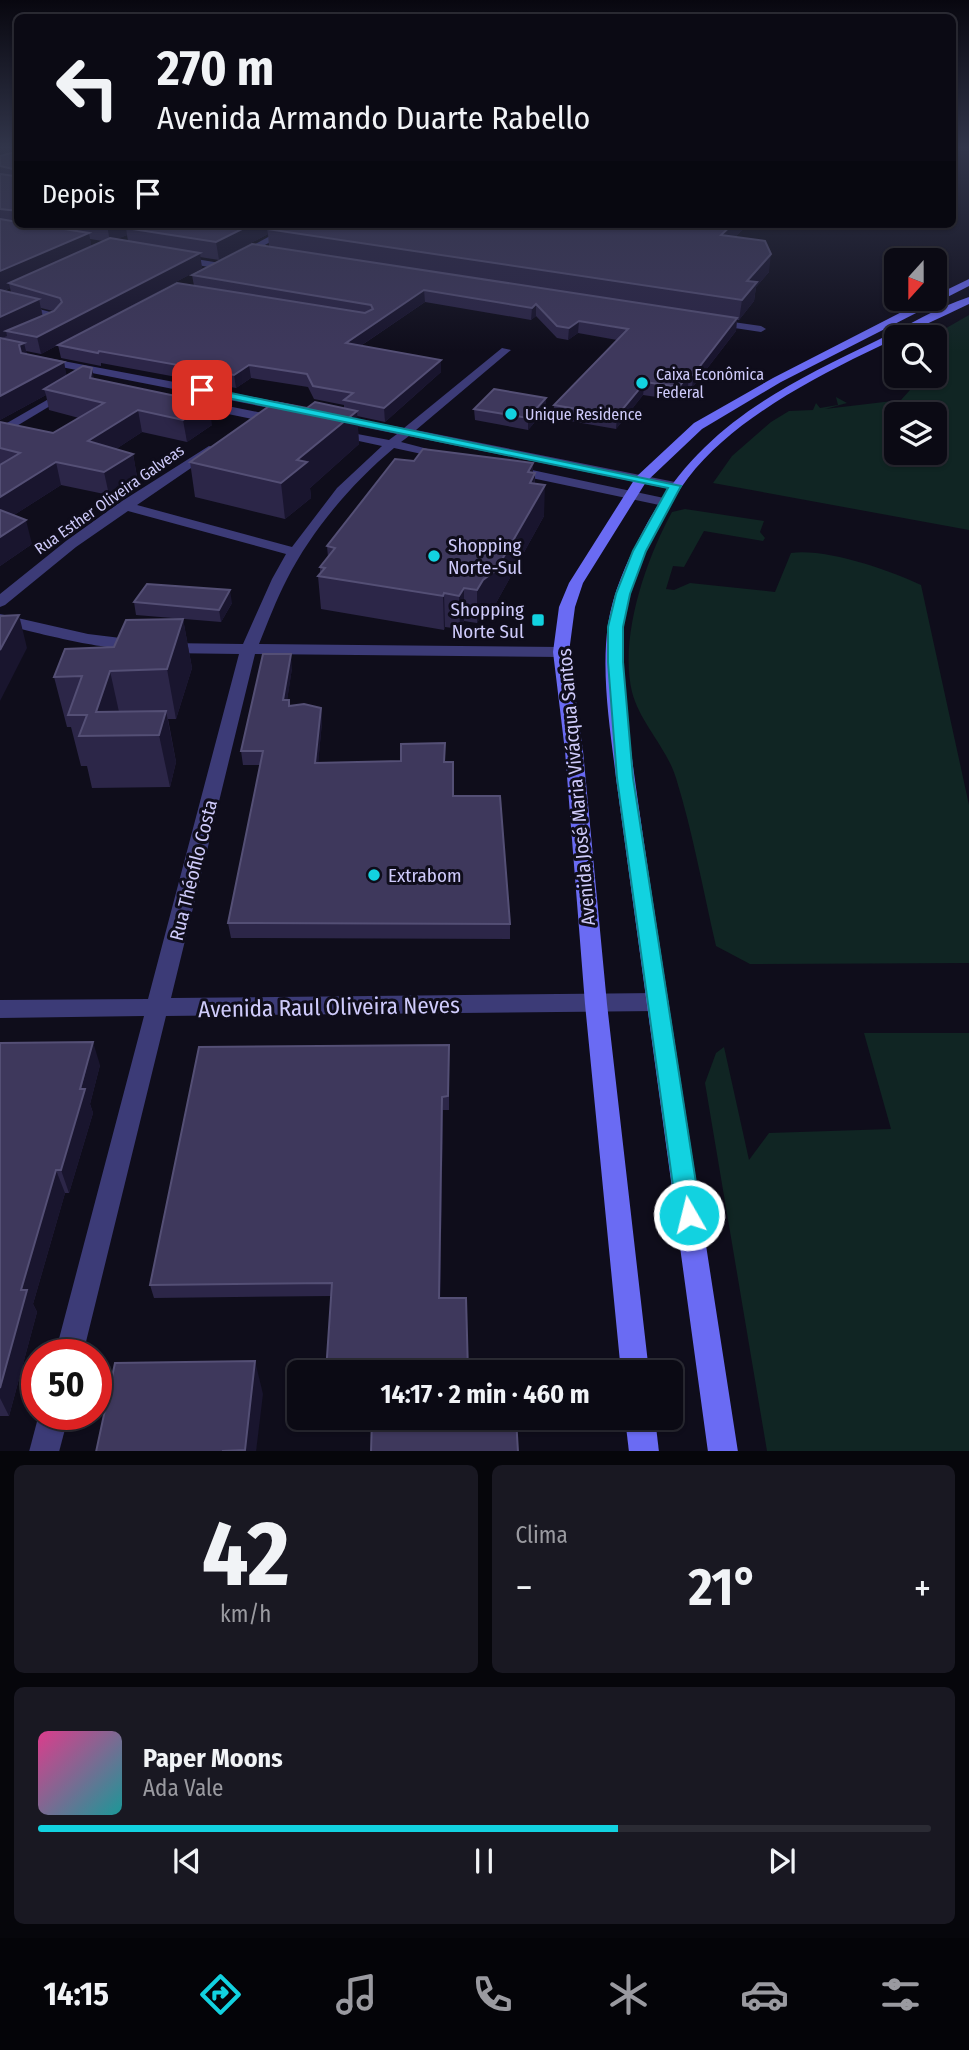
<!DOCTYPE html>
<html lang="pt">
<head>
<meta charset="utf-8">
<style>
  body { margin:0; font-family:"Fira Sans Condensed",sans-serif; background:#191822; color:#f1f3f6; height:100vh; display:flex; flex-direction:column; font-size:26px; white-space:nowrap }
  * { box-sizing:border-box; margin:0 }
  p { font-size:23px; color:#9a9aa0 }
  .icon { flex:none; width:38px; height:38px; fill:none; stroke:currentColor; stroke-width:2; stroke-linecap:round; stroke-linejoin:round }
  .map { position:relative; height:1451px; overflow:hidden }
  .sheet { display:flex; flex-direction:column; gap:14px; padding:14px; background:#06060b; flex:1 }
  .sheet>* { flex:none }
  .hud { position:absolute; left:14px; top:14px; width:942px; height:214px; border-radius:10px; box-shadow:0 2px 5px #0004,0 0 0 2px #2b2b34; background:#0b0a14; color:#f1f3f6; overflow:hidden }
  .needle { width:46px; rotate:201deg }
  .tools { position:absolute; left:884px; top:248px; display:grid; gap:14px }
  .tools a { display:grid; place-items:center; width:63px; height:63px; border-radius:10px; background:#0b0a14; box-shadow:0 2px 5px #0004,0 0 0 2px #2b2b34; font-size:35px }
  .speed { position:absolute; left:21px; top:1339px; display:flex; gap:14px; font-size:35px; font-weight:700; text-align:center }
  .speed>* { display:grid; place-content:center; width:91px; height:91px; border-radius:50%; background:#0b0a14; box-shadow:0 2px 5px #0004,0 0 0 2px #2b2b34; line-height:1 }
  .speed .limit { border:10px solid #d22; background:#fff; color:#111 }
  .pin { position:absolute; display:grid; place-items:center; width:60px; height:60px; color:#fff; margin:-30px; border-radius:14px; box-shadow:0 4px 10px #0006 }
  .me { position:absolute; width:77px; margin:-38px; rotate:352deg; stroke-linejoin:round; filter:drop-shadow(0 0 5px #0008) }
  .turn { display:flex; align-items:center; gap:24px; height:147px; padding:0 28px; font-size:32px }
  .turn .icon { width:91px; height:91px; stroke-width:2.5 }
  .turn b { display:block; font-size:49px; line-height:60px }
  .then { display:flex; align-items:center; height:66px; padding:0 28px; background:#0003; gap:14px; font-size:26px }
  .big { font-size:52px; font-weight:700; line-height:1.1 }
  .sheet .widget { flex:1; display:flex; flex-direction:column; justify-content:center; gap:10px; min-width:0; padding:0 24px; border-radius:10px; background:#191822 }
  .sheet .dial { align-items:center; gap:0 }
  .dial b { font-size:91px; line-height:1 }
  .song { display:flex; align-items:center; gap:21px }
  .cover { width:84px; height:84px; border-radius:10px; background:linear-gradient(135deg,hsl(330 70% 55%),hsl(180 70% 35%)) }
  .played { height:7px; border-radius:4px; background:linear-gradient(90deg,#12d2e0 65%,#2b2b34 65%) }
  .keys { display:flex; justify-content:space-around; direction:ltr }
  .heat { display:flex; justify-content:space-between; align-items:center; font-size:38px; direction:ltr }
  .sheet .tiles { flex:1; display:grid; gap:14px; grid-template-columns:1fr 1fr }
  .widget:last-child { grid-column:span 2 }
  .trip { position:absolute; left:287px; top:1360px; width:396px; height:70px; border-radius:10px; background:#0b0a14; box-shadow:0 2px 5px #0004,0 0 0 2px #2b2b34; font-weight:700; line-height:70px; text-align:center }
  .tab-bar { display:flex; height:112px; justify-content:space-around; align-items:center; background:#040408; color:#9a9aa0 }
  .tab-bar .icon { width:49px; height:49px }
  .tab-bar .selected { color:#12d2e0 }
  .tab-bar b { font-size:32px; color:#f1f3f6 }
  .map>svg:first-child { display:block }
</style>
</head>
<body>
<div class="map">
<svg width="969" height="1452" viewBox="0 0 969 1452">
  <rect width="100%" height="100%" fill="#0f0d1b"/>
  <g fill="#102523" fill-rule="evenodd">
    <path d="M969,315V530L713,483L732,456L771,422L789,411L813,410L816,403L820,408L838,405L836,397L847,403L825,409L901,400L918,381L917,376H934V338H929ZM896,415H934V453H896Z"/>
    <path d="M685,509L764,521L760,532L765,538L763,541L704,531L684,567L673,566L666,589L674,590L690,583L775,592L791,553C825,548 890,570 921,585L969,805V963L750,964L716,946C703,890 693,833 676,778C667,748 640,723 632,692C619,637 646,559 672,512Z"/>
    <polygon points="864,1033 969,1033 969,1451 767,1451 705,1083 716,1053 724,1047 749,1160 769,1133 891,1129"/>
  </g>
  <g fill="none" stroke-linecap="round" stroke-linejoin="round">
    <g fill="#3c3b77" fill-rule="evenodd">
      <polygon points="292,224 303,224 243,257 235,255"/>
      <polygon points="178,256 220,263 225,266 220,269 175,261 175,257"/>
      <polygon points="0,299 62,315 63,317 52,327 44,327 43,325 50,318 0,305"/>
      <polygon points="712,319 761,326 766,329 761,332 708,324 707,322"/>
      <path d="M502,348L511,350L416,430L675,482L682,486L675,490L409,436L401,442L451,455L445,459L394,448C352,483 312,530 287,579C276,600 268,622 259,644L561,647L569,652L561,657L255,654L171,998L658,993L666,996L669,1002L666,1008L658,1011L166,1016L83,1354H55L144,1016L0,1018V1000L148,999L239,654L165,653L157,648L165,643L243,644L272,579L286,554L128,511L76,547L5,605L0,607V594L66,541L119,503L209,446L213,447V453L137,505L292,547L337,488L382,446L331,435V429L389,440L397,434L333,421V415L404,428Z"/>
      <polygon points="0,349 295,405 301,409 295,413 0,355"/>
      <polygon points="66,389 72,392 70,394 0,436 0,427"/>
      <polygon points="188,398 277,416 283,420 277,424 184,405 184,399"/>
      <polygon points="513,466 664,498 671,502 664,506 508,473 508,467"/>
      <path d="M0,614L88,634L137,640L145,645C131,659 23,629 0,624Z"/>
      <polygon points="39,1414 69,1414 59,1452 29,1452"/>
    </g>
    <g fill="#6a6bf3" fill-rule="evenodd">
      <polygon points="969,279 969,286 781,382 702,429 646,482 583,583 575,607 569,652 583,751 607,1004 649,1372 621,1372 585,1004 565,751 553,652 559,607 569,583 636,477 694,423 773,378 927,299 934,299 934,296"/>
      <path d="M969,297V304C881,347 749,398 688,478C658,519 631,574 624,624C618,666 625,709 631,751C638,804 646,856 654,909C682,1090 710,1271 738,1452H708L616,778C610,727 601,675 608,624C613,593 626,563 641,535C695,429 775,390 878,340C907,326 938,307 969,297Z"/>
      <polygon points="625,1418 655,1418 659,1452 629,1452"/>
    </g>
  </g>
  <g fill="#2c2648" fill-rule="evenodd">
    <path d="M0,148H18V224H748L735,237L769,272L756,287L754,301L739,320H737L736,331L692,388L688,387L677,400L643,395L616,429L553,418L554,405L617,340L578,333L568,340L557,338L536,316L531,320L425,302L362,345L441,372L385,422L357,416L359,444L310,488L311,498L285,519L195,497L190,462L307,408H344V405L314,399L308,387L251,378L236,388L101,363V366L61,358L58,345L194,286L192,275L269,246L268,234L219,260L200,257L202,268L41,354L26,351L27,354L64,362L66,376L94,379L212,425L187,442L142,432L116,449L133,454L137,477L109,495L61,485L14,515L32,544L0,566V422L53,433L79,418L49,410L46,395L0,420ZM127,235L128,241L116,239ZM90,239L103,241L91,247ZM10,288L11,292L4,291ZM41,308L53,311L43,316Z"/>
    <polygon points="546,398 546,409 528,430 475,420 474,409"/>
    <polygon points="533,472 535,473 535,483 544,516 496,603 483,613 477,623 464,621 460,629 445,627 444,630 321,609 318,576 320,573 320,567 328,557 327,546"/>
    <polygon points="134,602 232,603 221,622 136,615"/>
    <polygon points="183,619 192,668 176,719 168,719 176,762 170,787 92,788 87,766 81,766 71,727 67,727 54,677 114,647"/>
    <polygon points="292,668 287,700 290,706 321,708 322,722 318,763 445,762 454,796 510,924 510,939 231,938 228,923 260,765 243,765 241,751"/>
    <polygon points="0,1043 100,1065 90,1104 93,1113 69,1193 65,1193 33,1304 37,1312 9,1416 0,1416"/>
    <polygon points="449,1045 449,1110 443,1110 440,1298 468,1372 331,1296 154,1298 150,1285"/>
  </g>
  <g fill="#19152e">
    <polygon points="0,148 15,148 17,157 0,163"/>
    <polygon points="108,224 150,224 126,228 127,235 110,242 107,225"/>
    <polygon points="252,224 286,224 267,229 268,234 219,260 216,242"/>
    <polygon points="733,224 748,224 719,253 721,235"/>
    <polygon points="89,233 92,250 9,283 10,288 0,292 0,271"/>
    <polygon points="200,253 202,268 41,354 37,337"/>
    <polygon points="771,254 769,272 756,287 754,301 739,320 742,300 747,281"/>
    <polygon points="424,290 425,302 347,355 346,343"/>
    <polygon points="39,299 43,319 6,331 7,336 0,339 0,317"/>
    <polygon points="536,304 536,316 531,320 532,308"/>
    <polygon points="737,318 736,331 692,388 693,375"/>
    <polygon points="579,321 578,333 568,340 569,328"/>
    <polygon points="24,343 29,363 25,374 19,345"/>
    <polygon points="441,360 441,372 385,422 384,408"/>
    <polygon points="64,362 68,383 44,389 46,395 0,420 0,396"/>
    <polygon points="249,365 251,378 236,388 234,375"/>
    <polygon points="92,368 96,389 90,378"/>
    <polygon points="689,374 688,387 677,400 679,387"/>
    <polygon points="645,382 643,395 616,429 617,416"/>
    <polygon points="546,398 546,409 528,430 528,418"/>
    <polygon points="209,403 212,425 187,442 183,420"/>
    <polygon points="138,410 142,432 93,464 88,441"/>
    <polygon points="357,411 359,444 310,488 311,498 285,519 281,483 297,460"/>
    <polygon points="133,454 137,477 109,495 104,472"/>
    <polygon points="56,462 61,485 3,522 0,531 0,497"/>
    <polygon points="533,463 533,477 535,473 534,504 545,485 544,516 496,603 483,613 477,623 477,590 528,472"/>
    <polygon points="26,520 32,544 0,566 0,537"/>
    <polygon points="464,588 464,621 460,629 459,596"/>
    <polygon points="230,590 232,603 221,622 219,610"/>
    <polygon points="444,593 445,627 444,630 443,596"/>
    <polygon points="19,615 27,648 0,701 0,650"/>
    <polygon points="183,619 192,668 176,719 167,669"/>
    <polygon points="291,654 292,668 285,714 283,700"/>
    <polygon points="110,671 121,721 96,712"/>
    <polygon points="321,708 322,722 317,777 315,763"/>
    <polygon points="166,711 176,762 170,787 159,735"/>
    <polygon points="93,1042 100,1065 90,1104 93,1113 69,1193 61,1170"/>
    <polygon points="442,1097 443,1110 440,1311 439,1298"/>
    <polygon points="56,1170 65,1193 33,1304 37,1312 9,1416 0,1398 0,1388 21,1290"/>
    <polygon points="255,1361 263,1394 256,1452 245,1452"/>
  </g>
  <g fill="#3e385c" stroke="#544f75" stroke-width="2">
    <polygon points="17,148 18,148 18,211 0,209 0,174 14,176 17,170 0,166 0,156 15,152"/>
    <polygon points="0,219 18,222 18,224 33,224 89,233 0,271"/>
    <polygon points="134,224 252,224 216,242 126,228"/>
    <polygon points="276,224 733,224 721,235 765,241 771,254 747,281 757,282 742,300 267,229"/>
    <polygon points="110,238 200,253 37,337 6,331 54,311 62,302 60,298 9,283"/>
    <polygon points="252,244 737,318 693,375 689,374 679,387 645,382 617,416 554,405 628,329 579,321 569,328 557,326 536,304 532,308 424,290 346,343 441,360 384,408 344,400 353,393 313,386 307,374 249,365 234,375 99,351 98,353 58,345 177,283 365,313 373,309 371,305 192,275"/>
    <polygon points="0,290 39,299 0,317"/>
    <polygon points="0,338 24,343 19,345 21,353 64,362 0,396"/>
    <polygon points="83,366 92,368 90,378 209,403 183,420 138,410 88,441 133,454 104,472 56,462 0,497 0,465 20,453 0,448 0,422 53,433 104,403 44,389"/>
    <polygon points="494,389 546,398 528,418 474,409"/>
    <polygon points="275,402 307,408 315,402 357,411 297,460 307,462 281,483 190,462"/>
    <polygon points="423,449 533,463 528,472 535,473 530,483 545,485 496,570 483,580 477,590 464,588 459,596 444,593 443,596 318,576 325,568 320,567 335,548 327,546 395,459 414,461"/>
    <polygon points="0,510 26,520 0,537"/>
    <polygon points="147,584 230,590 219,610 134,602"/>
    <polygon points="19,615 0,650 0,616"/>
    <polygon points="183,619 167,669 110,671 96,712 166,711 159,735 79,736 87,715 68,715 82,676 54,677 65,649 114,647 126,620"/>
    <polygon points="263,654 291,654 283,700 289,700 289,706 304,704 321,708 315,763 401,761 401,744 445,743 444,762 453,762 453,796 500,796 510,924 228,923 263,751 241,751"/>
    <polygon points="93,1042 80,1089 85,1089 61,1170 56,1170 21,1290 27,1290 0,1388 0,1043"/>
    <polygon points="449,1045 448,1096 442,1097 439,1298 466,1298 468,1372 326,1372 332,1283 150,1285 199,1047"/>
    <polygon points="255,1361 245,1450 223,1451 223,1452 96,1452 115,1363"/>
    <polygon points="372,1418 516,1418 518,1452 371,1452"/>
  </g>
  <linearGradient id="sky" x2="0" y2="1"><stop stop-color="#08070f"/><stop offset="0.42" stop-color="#31354a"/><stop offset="1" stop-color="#31354a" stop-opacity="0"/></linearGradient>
  <rect width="969" height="351" fill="url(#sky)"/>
  <polygon fill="#12d2e0" stroke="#0c8892" stroke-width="2" points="202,387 681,486 646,551 630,594 623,627 623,662 633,778 701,1215 697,1223 689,1226 681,1223 677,1215 617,778 608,662 608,627 616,594 633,551 668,488 198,392 197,390"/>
  <g fill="#12d2e0" stroke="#0f0d1b" stroke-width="2.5">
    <circle cx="642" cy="383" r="7"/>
    <circle cx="511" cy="414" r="7"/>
    <circle cx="434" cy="556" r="7"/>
    <rect x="531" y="613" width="14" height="14" rx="3.5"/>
    <circle cx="374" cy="875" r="7"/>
  </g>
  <g text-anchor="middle" stroke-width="6" stroke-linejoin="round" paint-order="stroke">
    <g font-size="16" fill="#cfcbfb" stroke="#0f0d1b" text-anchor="start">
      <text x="656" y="380">Caixa Econômica<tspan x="656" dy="18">Federal</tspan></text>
      <text x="525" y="420">Unique Residence</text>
    </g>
    <g font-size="16" fill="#cfcbfb" stroke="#0f0d1b">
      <text transform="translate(109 499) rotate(-35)" y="6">Rua Esther Oliveira Galveas</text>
    </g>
    <g font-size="19" fill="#cfcbfb" stroke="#0f0d1b" text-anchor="start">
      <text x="448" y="552">Shopping<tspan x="448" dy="22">Norte-Sul</tspan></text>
      <text x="524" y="616" text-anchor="end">Shopping<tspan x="524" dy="22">Norte Sul</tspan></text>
      <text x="388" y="882">Extrabom</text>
    </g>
    <g font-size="19" fill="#cfcbfb" stroke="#0f0d1b">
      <text transform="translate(576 787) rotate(-95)" y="7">Avenida José Maria Vivácqua Santos</text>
      <text transform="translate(193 870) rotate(-76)" y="7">Rua Théofilo Costa</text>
    </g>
    <g font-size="23" fill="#cfcbfb" stroke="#0f0d1b">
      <text transform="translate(329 1007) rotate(-1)" y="8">Avenida Raul Oliveira Neves</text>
    </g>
  </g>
</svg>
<div class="tools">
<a><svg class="needle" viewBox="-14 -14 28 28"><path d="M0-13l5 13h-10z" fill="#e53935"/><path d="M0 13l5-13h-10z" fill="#9a9aa0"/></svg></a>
<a><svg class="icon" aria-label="search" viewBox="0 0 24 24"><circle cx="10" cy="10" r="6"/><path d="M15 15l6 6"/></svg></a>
<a><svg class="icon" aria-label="layers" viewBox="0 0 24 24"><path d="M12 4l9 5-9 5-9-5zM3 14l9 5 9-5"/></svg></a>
</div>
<div class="speed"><div class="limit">50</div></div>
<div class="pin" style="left:202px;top:390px;background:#d93025"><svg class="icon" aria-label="arrive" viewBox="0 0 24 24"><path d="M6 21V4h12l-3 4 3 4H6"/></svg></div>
<svg class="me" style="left:689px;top:1215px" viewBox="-20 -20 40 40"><circle r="17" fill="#12d2e0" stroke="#fff" stroke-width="3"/><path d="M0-11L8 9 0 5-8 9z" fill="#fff"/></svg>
<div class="trip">14:17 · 2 min · 460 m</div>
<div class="hud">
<div class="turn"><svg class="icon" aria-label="left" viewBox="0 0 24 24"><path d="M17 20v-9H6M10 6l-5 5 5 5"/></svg><div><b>270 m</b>Avenida Armando Duarte Rabello</div></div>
<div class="then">Depois<svg class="icon" aria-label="arrive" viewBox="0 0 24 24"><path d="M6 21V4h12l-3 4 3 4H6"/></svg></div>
</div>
</div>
<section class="sheet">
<div class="tiles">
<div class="widget dial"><b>42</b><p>km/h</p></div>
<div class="widget"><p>Clima</p>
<div class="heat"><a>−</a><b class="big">21°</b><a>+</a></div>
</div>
<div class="widget">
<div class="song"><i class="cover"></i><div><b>Paper Moons</b><p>Ada Vale</p></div></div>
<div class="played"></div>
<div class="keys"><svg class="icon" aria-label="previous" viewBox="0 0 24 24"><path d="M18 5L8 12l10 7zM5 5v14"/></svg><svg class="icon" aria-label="pause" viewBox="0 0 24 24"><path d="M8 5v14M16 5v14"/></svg><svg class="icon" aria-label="next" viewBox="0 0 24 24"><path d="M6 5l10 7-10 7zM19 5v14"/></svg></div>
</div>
</div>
</section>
<nav class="tab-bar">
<b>14:15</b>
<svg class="icon selected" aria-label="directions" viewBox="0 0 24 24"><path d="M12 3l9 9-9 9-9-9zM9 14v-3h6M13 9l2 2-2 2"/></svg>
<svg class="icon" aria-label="music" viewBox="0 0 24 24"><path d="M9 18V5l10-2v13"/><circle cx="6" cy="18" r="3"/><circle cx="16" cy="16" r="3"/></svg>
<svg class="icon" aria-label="phone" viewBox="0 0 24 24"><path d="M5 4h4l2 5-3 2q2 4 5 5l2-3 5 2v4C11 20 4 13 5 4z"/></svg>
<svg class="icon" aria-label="climate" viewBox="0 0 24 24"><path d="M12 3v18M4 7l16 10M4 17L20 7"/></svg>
<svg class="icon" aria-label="car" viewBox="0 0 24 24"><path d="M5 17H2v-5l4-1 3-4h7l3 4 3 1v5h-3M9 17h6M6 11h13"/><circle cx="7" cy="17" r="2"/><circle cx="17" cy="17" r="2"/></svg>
<svg class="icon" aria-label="filters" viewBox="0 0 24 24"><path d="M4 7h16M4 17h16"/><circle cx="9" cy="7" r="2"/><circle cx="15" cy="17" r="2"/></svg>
</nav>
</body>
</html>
